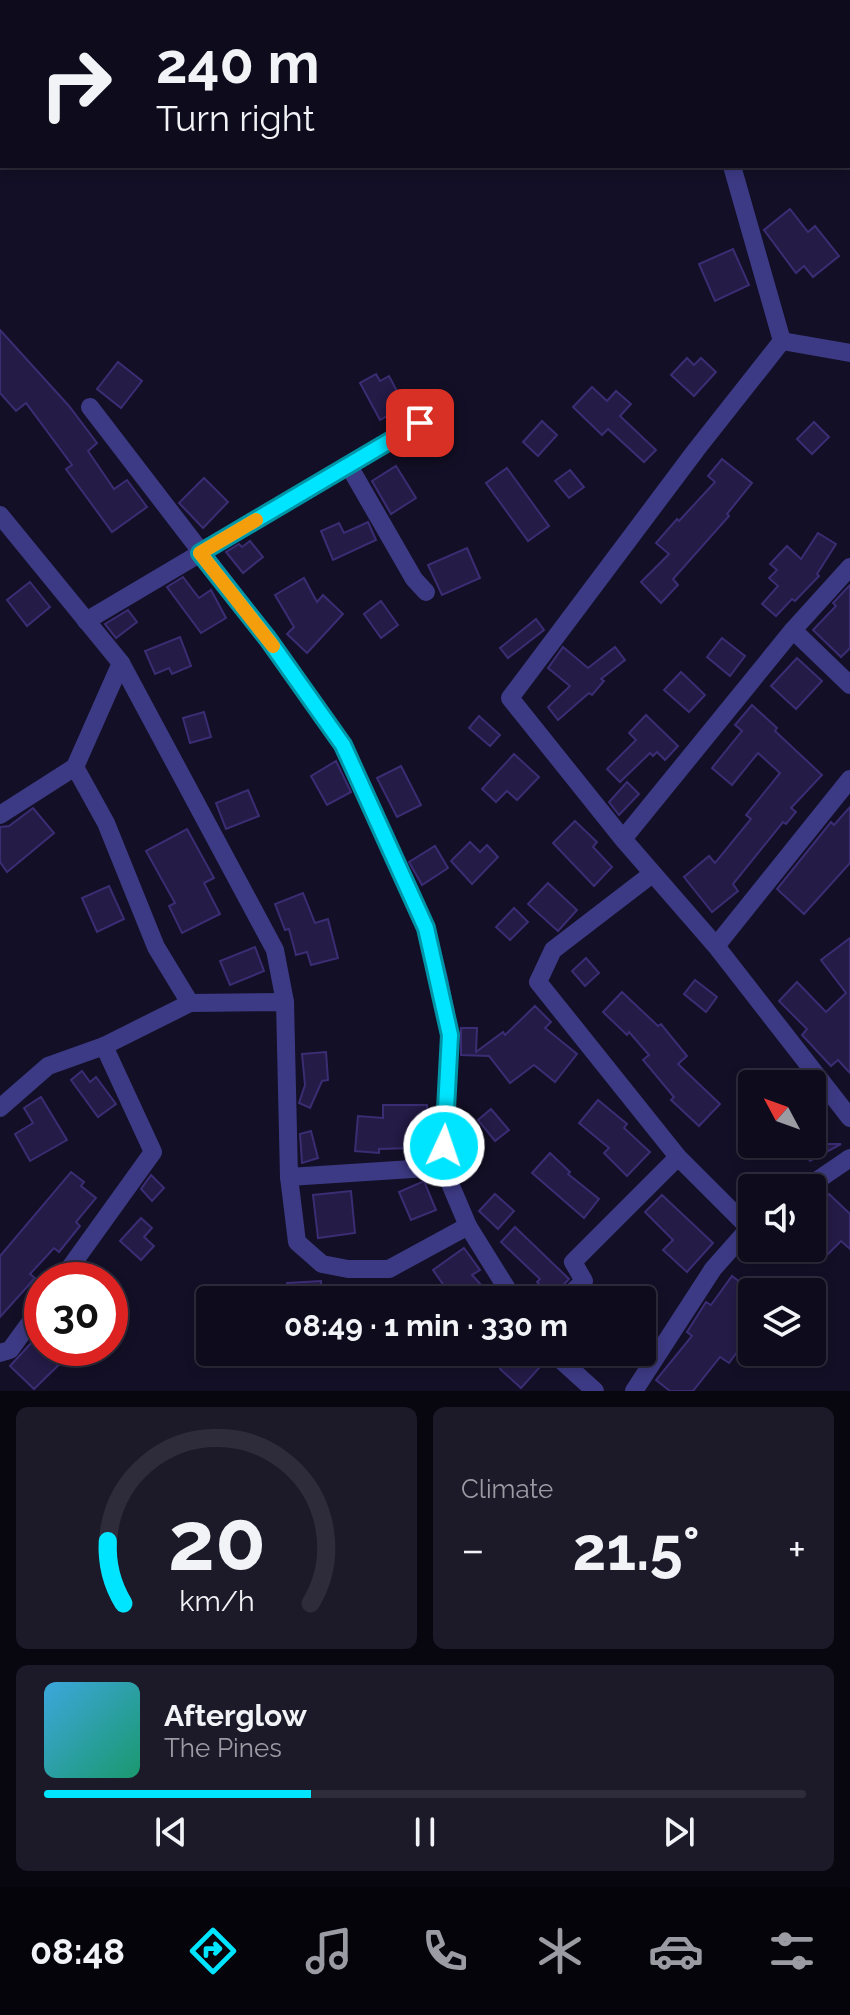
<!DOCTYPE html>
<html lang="en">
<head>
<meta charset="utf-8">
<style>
  body { margin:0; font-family:Raleway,sans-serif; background:#1c1929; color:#f1f3f6; height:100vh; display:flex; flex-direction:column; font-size:30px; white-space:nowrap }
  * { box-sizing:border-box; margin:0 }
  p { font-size:26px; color:#9b9ba3 }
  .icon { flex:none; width:44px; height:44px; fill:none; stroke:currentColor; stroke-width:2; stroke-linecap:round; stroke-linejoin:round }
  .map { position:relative; height:1391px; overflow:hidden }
  .details { display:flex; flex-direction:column; gap:16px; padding:16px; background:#08060f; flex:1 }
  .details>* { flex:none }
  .banner { position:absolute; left:0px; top:0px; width:850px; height:168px; box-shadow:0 4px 12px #0003,0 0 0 2px #2e2b3b; background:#0e0b1c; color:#f1f3f6; overflow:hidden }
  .needle { width:52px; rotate:311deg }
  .tools { position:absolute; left:738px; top:1070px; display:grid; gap:16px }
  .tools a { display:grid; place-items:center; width:88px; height:88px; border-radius:8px; background:#0e0b1c; box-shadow:0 4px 12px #0003,0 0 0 2px #2e2b3b; font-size:40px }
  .speed { position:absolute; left:24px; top:1262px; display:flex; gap:16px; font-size:40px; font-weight:700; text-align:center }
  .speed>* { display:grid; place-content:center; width:104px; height:104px; border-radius:50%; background:#0e0b1c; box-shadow:0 4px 12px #0003,0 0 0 2px #2e2b3b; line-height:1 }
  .speed .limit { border:12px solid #d22; background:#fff; color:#111 }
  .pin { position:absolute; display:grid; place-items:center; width:68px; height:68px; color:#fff; margin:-34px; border-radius:16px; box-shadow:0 4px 12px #0006 }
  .me { position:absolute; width:88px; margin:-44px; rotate:3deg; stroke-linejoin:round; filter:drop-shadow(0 0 6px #0008) }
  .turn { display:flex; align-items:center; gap:28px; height:168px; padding:0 24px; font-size:36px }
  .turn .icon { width:104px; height:104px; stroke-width:2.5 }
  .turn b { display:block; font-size:56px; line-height:68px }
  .big { font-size:60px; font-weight:700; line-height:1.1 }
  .details .widget { flex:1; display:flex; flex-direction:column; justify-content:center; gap:12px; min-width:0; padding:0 28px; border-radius:12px; background:#1c1929 }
  .details .dial { align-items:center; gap:0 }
  .dial svg { height:208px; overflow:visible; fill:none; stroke:#2e2b3b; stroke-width:7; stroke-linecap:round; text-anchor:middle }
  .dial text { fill:#f1f3f6; stroke:none }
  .song { display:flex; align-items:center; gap:24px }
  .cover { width:96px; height:96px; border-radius:12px; background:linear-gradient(135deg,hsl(200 70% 55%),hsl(160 70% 35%)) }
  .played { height:8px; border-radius:4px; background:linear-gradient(90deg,#00e5ff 35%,#2e2b3b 35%) }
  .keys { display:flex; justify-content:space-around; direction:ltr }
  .heat { display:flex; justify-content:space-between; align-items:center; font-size:44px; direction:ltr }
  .details .tiles { flex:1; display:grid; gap:16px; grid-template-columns:1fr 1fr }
  .widget:last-child { grid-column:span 2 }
  .trip { position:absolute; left:196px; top:1286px; width:460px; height:80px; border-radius:8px; background:#0e0b1c; box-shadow:0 4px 12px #0003,0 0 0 2px #2e2b3b; font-weight:700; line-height:80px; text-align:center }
  .dock { display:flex; height:128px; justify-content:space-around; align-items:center; background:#06040b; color:#9b9ba3 }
  .dock .icon { width:56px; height:56px }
  .dock .current { color:#00e5ff }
  .dock b { font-size:36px; color:#f1f3f6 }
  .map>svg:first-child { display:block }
</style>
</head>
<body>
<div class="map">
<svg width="850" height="1391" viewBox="0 0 850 1391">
  <rect width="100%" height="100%" fill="#130f26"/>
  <g fill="#241b47" stroke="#3b2d73" stroke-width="2">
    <polygon points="790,209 808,232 815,226 839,256 813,277 804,266 796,273 764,230"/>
    <polygon points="733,249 749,285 715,301 699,264"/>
    <polygon points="0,330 69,406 97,443 88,451 114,489 127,480 147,507 112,532 66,469 72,465 26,403 16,411 0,393"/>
    <polygon points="687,358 694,365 701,358 716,372 694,396 671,375"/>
    <polygon points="118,362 142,381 121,408 97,389"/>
    <polygon points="376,374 380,381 389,376 405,406 380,420 360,383"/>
    <polygon points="592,387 607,401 616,391 631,404 620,416 656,450 644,462 608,429 602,435 573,407"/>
    <polygon points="542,421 557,435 538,456 523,442"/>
    <polygon points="814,422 829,437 812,454 797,439"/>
    <polygon points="722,459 752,483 727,514 729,516 673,579 678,585 661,603 641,582 669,554 656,543 677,519 679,521 715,482 708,476"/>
    <polygon points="396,466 416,498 391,514 372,481"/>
    <polygon points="507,468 549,526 528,541 486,483"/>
    <polygon points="570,470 584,487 569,498 555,481"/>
    <polygon points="204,478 228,502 203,528 179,503"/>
    <polygon points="368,522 376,540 333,560 321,531 339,523 344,533"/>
    <polygon points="818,533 836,544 817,574 819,576 795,601 792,599 776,616 762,604 778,586 769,578 777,570 770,564 787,546 801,559"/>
    <polygon points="250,541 263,557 243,573 226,552 239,544 242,547"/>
    <polygon points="467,548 480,578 442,595 428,565"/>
    <polygon points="183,577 199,598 211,590 226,618 201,633 167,587"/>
    <polygon points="304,578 317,602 323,595 343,614 307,653 287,634 294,627 275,595"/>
    <polygon points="30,582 50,607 27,626 7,600"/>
    <polygon points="850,585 850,648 841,657 813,630 836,606 833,603"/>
    <polygon points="381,601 398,625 381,638 364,614"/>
    <polygon points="128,610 137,622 116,638 105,624"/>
    <polygon points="536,619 544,630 508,658 500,648"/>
    <polygon points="180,637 191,666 172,674 169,668 155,674 145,651"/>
    <polygon points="722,638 745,656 730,676 707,657"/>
    <polygon points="563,647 588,668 615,647 625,660 601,679 604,681 592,695 589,693 558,720 548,707 570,686 548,668"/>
    <polygon points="797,658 822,681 796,709 771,686"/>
    <polygon points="681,672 705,695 689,712 664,690"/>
    <polygon points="752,705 777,728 775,731 822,775 791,808 796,812 786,824 783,822 733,884 738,891 712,912 684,877 709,856 715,863 751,819 746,815 780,773 758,753 732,785 712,768 742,731 735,725"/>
    <polygon points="204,712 211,737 190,743 183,718"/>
    <polygon points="646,715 678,746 665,760 657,752 653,756 650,753 620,782 607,769 636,740 629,733"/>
    <polygon points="479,716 500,735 490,746 469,728"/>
    <polygon points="514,754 539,777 517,800 507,791 496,802 482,789"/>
    <polygon points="336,761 351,792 327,805 311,776"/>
    <polygon points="401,766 421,805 397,817 377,778"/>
    <polygon points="627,782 639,794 619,815 609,802"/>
    <polygon points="248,790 259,816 226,829 216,803"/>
    <polygon points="850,807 850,863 804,914 777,889 831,822 834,825"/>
    <polygon points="33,808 54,833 7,872 0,862 0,827 9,826"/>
    <polygon points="575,821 597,842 593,847 612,867 594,886 553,843"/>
    <polygon points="187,829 214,878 204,883 220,914 182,933 169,906 175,903 146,851"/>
    <polygon points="470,842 480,852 487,845 498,857 472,884 451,861"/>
    <polygon points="435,846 448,868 422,885 409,862"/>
    <polygon points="548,883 577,910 558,931 528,904"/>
    <polygon points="109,886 124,919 97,932 82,898"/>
    <polygon points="303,893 315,923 328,919 338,958 311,965 307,952 296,955 289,929 285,930 275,904"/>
    <polygon points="514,908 528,922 510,940 496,927"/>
    <polygon points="850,938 850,1073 838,1060 831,1066 802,1035 807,1029 779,1001 797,982 826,1012 846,993 821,960"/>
    <polygon points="255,947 264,971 230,985 220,961"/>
    <polygon points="586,958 599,973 585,986 572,971"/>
    <polygon points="695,980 717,997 706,1012 684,994"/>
    <polygon points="622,992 658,1026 661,1024 687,1056 678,1064 720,1104 699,1126 671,1100 674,1097 643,1060 649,1055 629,1032 627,1035 603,1012"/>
    <polygon points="535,1006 551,1022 545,1028 577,1054 555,1082 534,1065 510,1083 489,1056 461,1055 461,1028 477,1028 476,1052 503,1032 505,1035"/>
    <polygon points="326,1052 328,1080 322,1081 310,1108 299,1103 305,1085 302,1054"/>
    <polygon points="82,1071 90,1082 96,1077 116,1104 98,1117 71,1080"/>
    <polygon points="41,1097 67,1140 30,1161 15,1134 33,1123 24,1108"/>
    <polygon points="598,1100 627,1124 624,1128 650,1152 627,1176 604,1153 609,1148 579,1123"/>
    <polygon points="383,1105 427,1105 427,1136 411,1136 411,1148 379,1149 379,1153 355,1151 358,1116 383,1118"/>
    <polygon points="491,1109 509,1130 495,1141 478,1120"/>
    <polygon points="812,1116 827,1144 841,1144 810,1161 800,1144 812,1144"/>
    <polygon points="311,1131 318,1158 302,1163 300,1134"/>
    <polygon points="550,1153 570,1172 568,1174 599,1199 584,1218 532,1173"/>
    <polygon points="71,1172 84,1182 81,1186 96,1198 76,1222 80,1226 59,1252 54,1248 30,1274 35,1278 0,1317 0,1256"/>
    <polygon points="151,1175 164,1188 152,1201 141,1189"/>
    <polygon points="424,1181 436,1210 411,1220 399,1192"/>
    <polygon points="351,1191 355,1233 318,1238 313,1195"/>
    <polygon points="495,1194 514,1211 498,1229 479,1211"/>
    <polygon points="829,1194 850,1214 850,1249 841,1241 820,1262 812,1254 812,1228 819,1221 812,1212"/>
    <polygon points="662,1195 713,1243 687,1272 663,1250 673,1240 645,1212"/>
    <polygon points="141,1218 152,1228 144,1237 154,1246 141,1260 120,1241"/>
    <polygon points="515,1227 569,1279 552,1297 537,1282 540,1279 501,1242"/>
    <polygon points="464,1248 480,1270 472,1275 495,1300 454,1300 433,1270"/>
    <polygon points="732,1276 752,1291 752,1332 729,1363 720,1357 693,1391 670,1391 656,1380 692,1336 687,1332 706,1302 711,1305"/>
    <polygon points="321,1281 322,1300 288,1300 287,1283"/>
    <polygon points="42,1331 42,1348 76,1348 34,1389 10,1366"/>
    <polygon points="516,1352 523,1352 539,1368 521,1388 500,1369"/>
  </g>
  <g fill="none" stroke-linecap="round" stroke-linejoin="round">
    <g stroke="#3d3a85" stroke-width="18">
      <polyline points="706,2 708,0"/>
      <polyline points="732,166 782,341 696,450 510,698 623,839 716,946 850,1118"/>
      <polyline points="782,341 850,353"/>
      <polyline points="349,466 414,579 426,592"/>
      <polyline points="0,515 121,663 75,767 106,823 156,947 190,1003"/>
      <polyline points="86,621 444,409"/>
      <polyline points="793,630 850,685"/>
      <polyline points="121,663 275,950 285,1002"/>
      <polyline points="0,815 75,767"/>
      <polyline points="623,839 793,630 850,567"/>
      <polyline points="652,874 553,950 538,982 678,1157 748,1227"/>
      <polyline points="716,946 850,779"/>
      <polyline points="0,1108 48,1066 104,1046"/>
      <polyline points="443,1167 468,1226 514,1300"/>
      <polyline points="289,1177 297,1242 322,1264 348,1269 389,1269 468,1226"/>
      <polyline points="806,1188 850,1158"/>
      <polyline points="61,1280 153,1152 104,1046 190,1003 285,1002 289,1177 443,1167 450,1035 439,979 426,928 343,745 268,639 90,407"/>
      <polyline points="564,1300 584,1281 573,1262 678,1157"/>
      <polyline points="552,1352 595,1391"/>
      <polyline points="0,1353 10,1350 42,1306"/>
      <polyline points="634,1391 713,1269 752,1225"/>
    </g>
  </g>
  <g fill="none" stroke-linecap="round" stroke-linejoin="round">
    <defs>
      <polyline id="route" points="420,423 200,553 268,639 343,745 426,928 450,1035 444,1146"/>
    </defs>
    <use href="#route" stroke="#0095a6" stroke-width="20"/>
    <use href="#route" stroke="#00e5ff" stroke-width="14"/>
    <polyline stroke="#f59e0b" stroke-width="14" points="256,520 200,553 273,646"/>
  </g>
</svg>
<div class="tools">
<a><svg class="needle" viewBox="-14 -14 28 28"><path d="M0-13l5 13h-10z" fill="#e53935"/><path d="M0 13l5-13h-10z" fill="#9b9ba3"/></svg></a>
<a><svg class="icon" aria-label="sound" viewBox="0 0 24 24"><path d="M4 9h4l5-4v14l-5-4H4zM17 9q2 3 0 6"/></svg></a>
<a><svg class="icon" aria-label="layers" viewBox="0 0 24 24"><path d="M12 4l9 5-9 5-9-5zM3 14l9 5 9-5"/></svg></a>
</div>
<div class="speed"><div class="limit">30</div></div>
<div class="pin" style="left:420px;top:423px;background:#d93025"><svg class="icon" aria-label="arrive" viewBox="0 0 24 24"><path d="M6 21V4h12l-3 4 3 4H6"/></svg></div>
<svg class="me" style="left:444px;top:1146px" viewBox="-20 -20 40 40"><circle r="17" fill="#00e5ff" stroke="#fff" stroke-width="3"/><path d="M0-11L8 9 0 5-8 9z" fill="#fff"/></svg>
<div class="trip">08:49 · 1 min · 330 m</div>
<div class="banner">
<div class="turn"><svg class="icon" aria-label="right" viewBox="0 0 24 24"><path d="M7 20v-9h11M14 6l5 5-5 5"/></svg><div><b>240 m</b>Turn right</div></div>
</div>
</div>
<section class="details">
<div class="tiles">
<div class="widget dial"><svg viewBox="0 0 100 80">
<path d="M14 69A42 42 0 1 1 86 69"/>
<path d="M14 69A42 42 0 0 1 8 45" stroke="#00e5ff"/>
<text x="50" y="56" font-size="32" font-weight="700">20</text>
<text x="50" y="72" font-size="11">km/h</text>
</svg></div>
<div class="widget"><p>Climate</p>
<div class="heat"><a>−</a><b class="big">21.5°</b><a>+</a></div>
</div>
<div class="widget">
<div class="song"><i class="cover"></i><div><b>Afterglow</b><p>The Pines</p></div></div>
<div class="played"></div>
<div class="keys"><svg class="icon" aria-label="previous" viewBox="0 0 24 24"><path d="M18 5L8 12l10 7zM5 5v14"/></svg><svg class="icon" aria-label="pause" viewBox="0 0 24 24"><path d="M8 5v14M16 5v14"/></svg><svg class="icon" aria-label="next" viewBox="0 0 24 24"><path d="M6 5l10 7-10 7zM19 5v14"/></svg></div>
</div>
</div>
</section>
<nav class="dock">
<b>08:48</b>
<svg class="icon current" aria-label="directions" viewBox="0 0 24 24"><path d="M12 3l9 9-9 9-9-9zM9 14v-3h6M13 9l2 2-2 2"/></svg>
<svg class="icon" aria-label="music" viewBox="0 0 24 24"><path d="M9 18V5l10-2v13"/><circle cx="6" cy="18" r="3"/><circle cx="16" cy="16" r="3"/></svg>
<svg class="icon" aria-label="phone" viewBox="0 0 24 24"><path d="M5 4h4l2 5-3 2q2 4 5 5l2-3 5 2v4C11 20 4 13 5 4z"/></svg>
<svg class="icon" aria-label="climate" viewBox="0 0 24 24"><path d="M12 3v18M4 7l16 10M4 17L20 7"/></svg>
<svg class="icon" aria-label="car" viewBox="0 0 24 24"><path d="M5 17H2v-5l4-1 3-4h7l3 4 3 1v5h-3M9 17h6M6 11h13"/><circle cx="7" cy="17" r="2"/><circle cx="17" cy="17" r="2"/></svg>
<svg class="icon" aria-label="filters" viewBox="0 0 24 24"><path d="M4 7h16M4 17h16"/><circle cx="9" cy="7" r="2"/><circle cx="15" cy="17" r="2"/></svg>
</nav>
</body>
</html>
